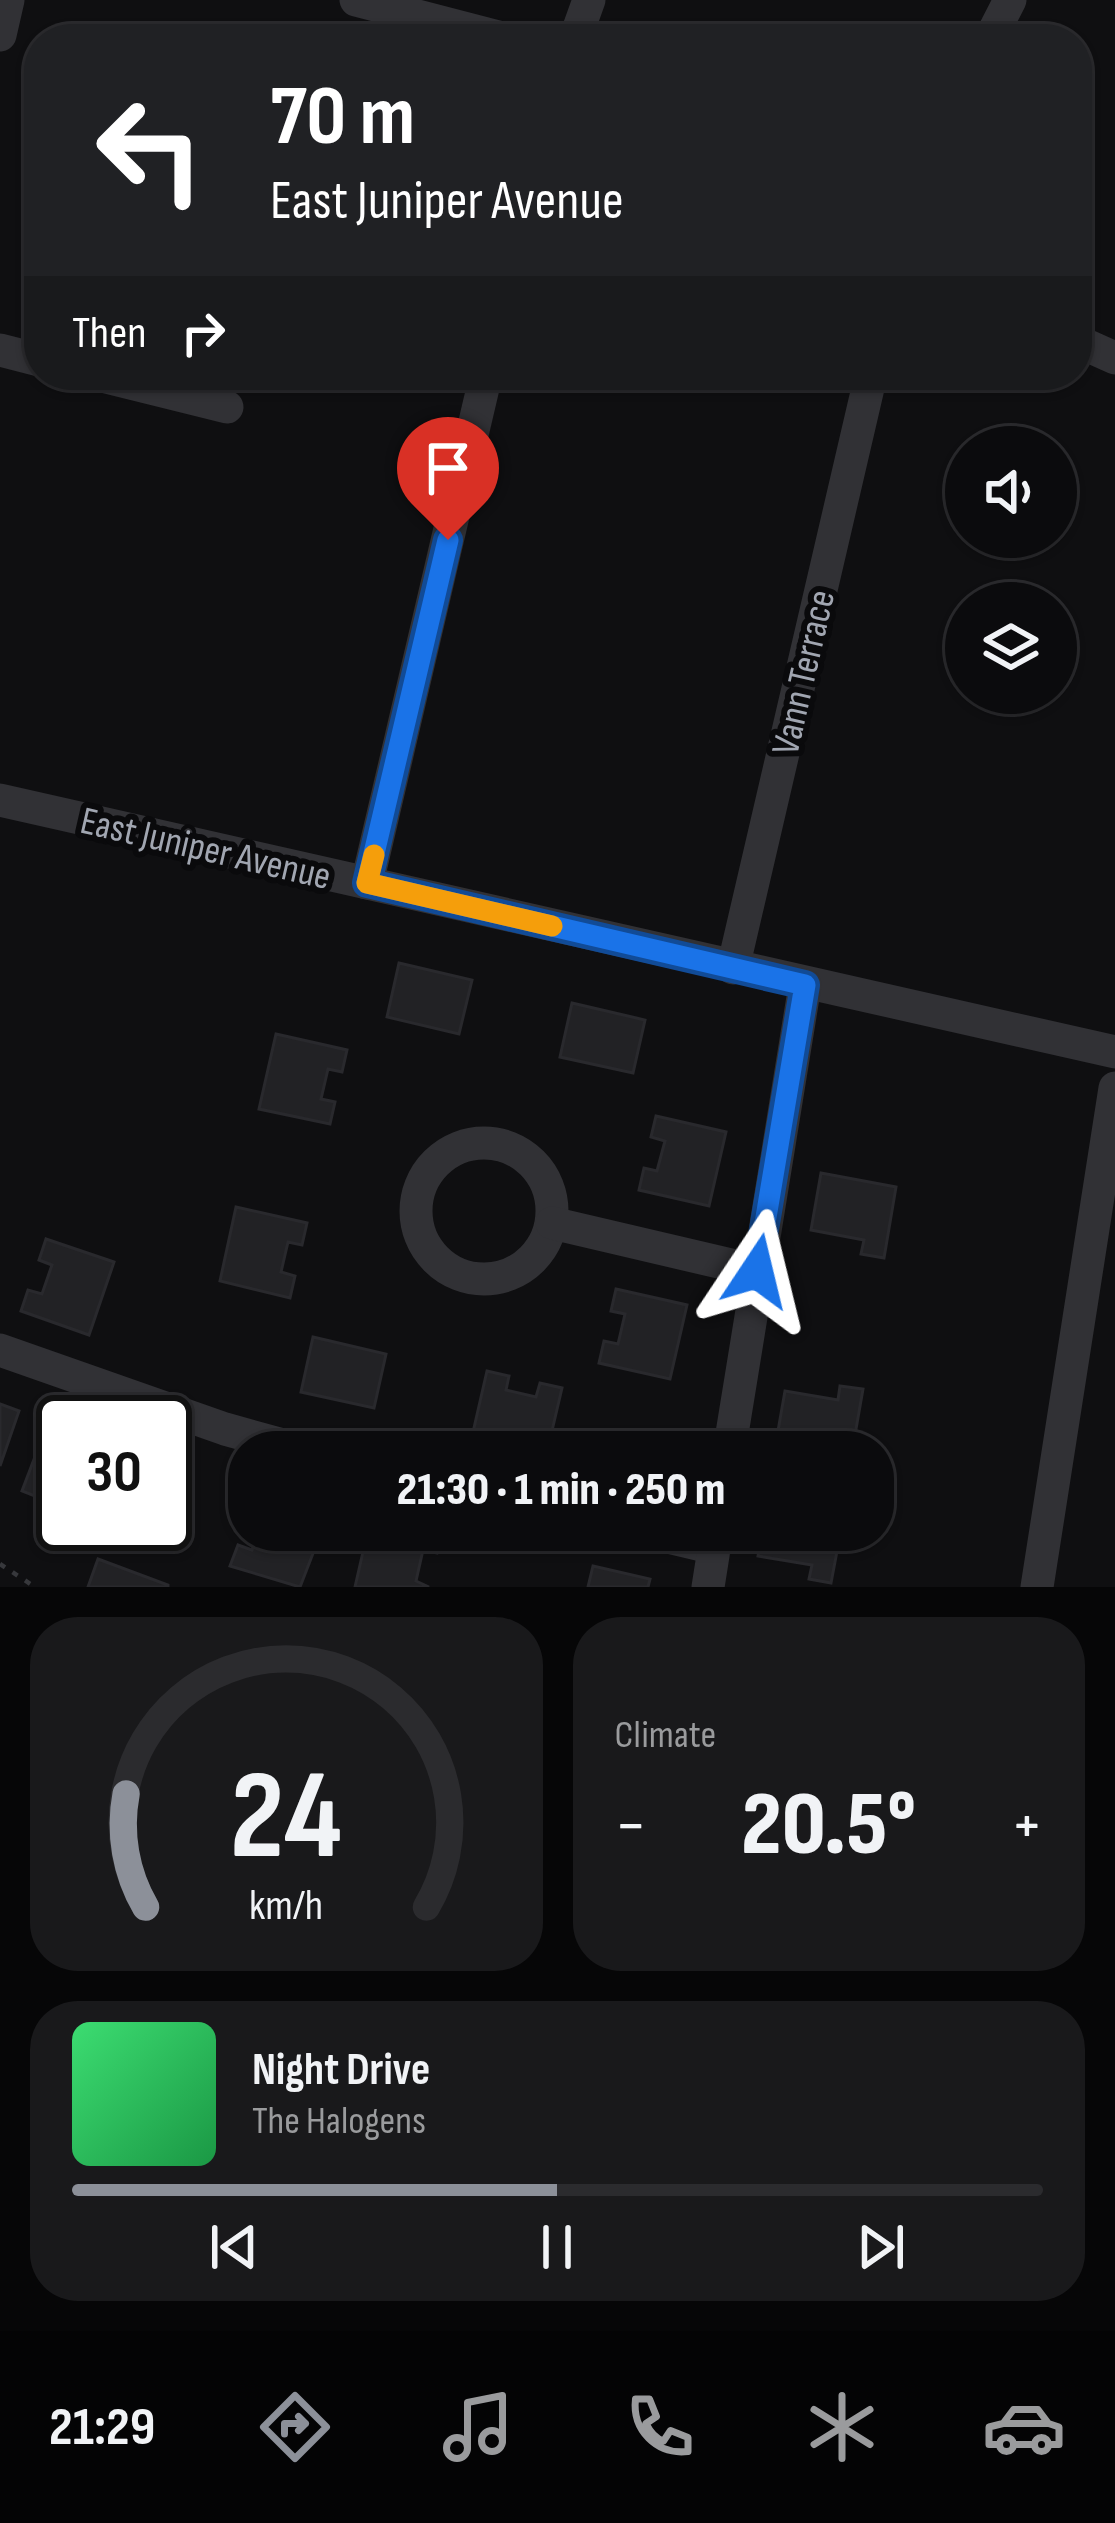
<!DOCTYPE html>
<html lang="en">
<head>
<meta charset="utf-8">
<style>
  body { margin:0; font-family:"Sofia Sans Condensed",sans-serif; background:#19191b; color:#f1f3f6; height:100vh; display:flex; flex-direction:column; font-size:45px; white-space:nowrap }
  * { box-sizing:border-box; margin:0 }
  p { font-size:39px; color:#9a9b9d }
  .icon { flex:none; width:66px; height:66px; fill:none; stroke:currentColor; stroke-width:2; stroke-linecap:round; stroke-linejoin:round }
  .map { position:relative; height:1587px; overflow:hidden }
  .sheet { display:flex; flex-direction:column; gap:30px; padding:30px; background:#060607; flex:1 }
  .sheet>* { flex:none }
  .hud { position:absolute; left:24px; top:24px; width:1068px; height:366px; border-radius:48px; box-shadow:0 3px 9px #0004,0 0 0 3px #2b2b2e; background:#202124; color:#fff; overflow:hidden }
  .buttons { position:absolute; left:945px; top:426px; display:grid; gap:24px }
  .buttons a { display:grid; place-items:center; width:132px; height:132px; border-radius:50%; background:#0b0b0d; box-shadow:0 3px 9px #0004,0 0 0 3px #2b2b2e; font-size:60px }
  .speed { position:absolute; left:36px; top:1395px; display:flex; gap:24px; font-size:60px; font-weight:700; text-align:center }
  .speed>* { display:grid; place-content:center; width:156px; height:156px; border-radius:50%; background:#0b0b0d; box-shadow:0 3px 9px #0004,0 0 0 3px #2b2b2e; line-height:1 }
  .speed .limit { border:6px solid #111; border-radius:18px; background:#fff; color:#111 }
  .pin { position:absolute; display:grid; place-items:center; width:102px; height:102px; color:#fff; margin:-123px -51px; border-radius:50% 50% 50% 0; rotate:-45deg; box-shadow:0 0 12px #0007 }
  .pin .icon { rotate:45deg }
  .me { position:absolute; width:132px; margin:-66px; rotate:10deg; stroke-linejoin:round; filter:drop-shadow(0 0 9px #0008) }
  .turn { display:flex; align-items:center; gap:42px; height:252px; padding:0 48px; font-size:54px }
  .turn .icon { width:156px; height:156px; stroke-width:2.5 }
  .turn b { display:block; font-size:84px; line-height:102px }
  .then { display:flex; align-items:center; height:114px; padding:0 48px; background:#0003; gap:24px; font-size:45px }
  .big { font-size:90px; font-weight:800; line-height:1.1 }
  .sheet .widget { flex:1; display:flex; flex-direction:column; justify-content:center; gap:18px; min-width:0; padding:0 42px; border-radius:48px; background:#19191b }
  .sheet .dial { align-items:center; gap:0 }
  .dial svg { height:312px; overflow:visible; fill:none; stroke:#2b2b2e; stroke-width:7; stroke-linecap:round; text-anchor:middle }
  .dial text { fill:#f1f3f6; stroke:none }
  .song { display:flex; align-items:center; gap:36px }
  .cover { width:144px; height:144px; border-radius:18px; background:linear-gradient(135deg,hsl(140 70% 55%),hsl(140 70% 35%)) }
  .played { height:12px; border-radius:6px; background:linear-gradient(90deg,#8c9099 50%,#2b2b2e 50%) }
  .keys { display:flex; justify-content:space-around; direction:ltr }
  .heat { display:flex; justify-content:space-between; align-items:center; font-size:66px; direction:ltr }
  .sheet .tiles { flex:1; display:grid; gap:30px; grid-template-columns:1fr 1fr }
  .widget:last-child { grid-column:span 2 }
  .trip { position:absolute; left:228px; top:1431px; width:666px; height:120px; border-radius:48px; background:#0b0b0d; box-shadow:0 3px 9px #0004,0 0 0 3px #2b2b2e; font-weight:800; line-height:120px; text-align:center }
  .tabs { display:flex; height:192px; justify-content:space-around; align-items:center; background:#040405; color:#9a9b9d }
  .tabs .icon { width:84px; height:84px }
  .tabs .on { color:#8c9099 }
  .tabs b { font-size:54px; color:#f1f3f6 }
  .map>svg:first-child { display:block }
</style>
</head>
<body>
<div class="map">
<svg width="1115" height="1587" viewBox="0 0 1115 1587">
  <rect width="100%" height="100%" fill="#0f0f11"/>
  <g fill="#222225" stroke="#29292d" stroke-width="3">
    <polygon points="399,963 472,980 459,1034 387,1017"/>
    <polygon points="572,1003 645,1020 633,1073 560,1057"/>
    <polygon points="276,1034 347,1050 342,1072 328,1069 321,1099 335,1102 330,1124 259,1109"/>
    <polygon points="656,1116 726,1132 709,1206 639,1190 644,1168 657,1171 665,1141 651,1137"/>
    <polygon points="821,1173 896,1187 884,1258 861,1254 864,1240 811,1230"/>
    <polygon points="236,1207 307,1223 302,1245 288,1242 281,1272 295,1276 290,1298 220,1281"/>
    <polygon points="46,1239 114,1262 89,1335 21,1311 28,1290 42,1294 52,1265 39,1260"/>
    <polygon points="616,1289 687,1305 670,1379 599,1363 604,1341 618,1344 625,1314 611,1311"/>
    <polygon points="313,1337 386,1354 374,1408 301,1392"/>
    <polygon points="487,1371 509,1376 506,1390 536,1397 540,1383 562,1388 547,1452 471,1441"/>
    <polygon points="840,1386 863,1389 852,1452 775,1448 785,1391 838,1400"/>
    <polygon points="0,1404 19,1411 0,1466"/>
    <polygon points="49,1420 63,1425 63,1507 22,1491"/>
    <polygon points="259,1530 322,1530 300,1587 230,1566 238,1545 252,1550"/>
    <polygon points="368,1530 442,1531 437,1553 423,1550 416,1581 429,1587 355,1587"/>
    <polygon points="763,1530 841,1530 831,1583 809,1579 812,1565 758,1556"/>
    <polygon points="98,1559 168,1585 168,1587 88,1587"/>
    <polygon points="593,1566 650,1579 648,1587 588,1587"/>
  </g>
  <g fill="none" stroke-linecap="round" stroke-linejoin="round">
    <polyline stroke="#37383c" stroke-width="4.5" stroke-dasharray="6 9" stroke-linecap="butt" points="0,1564 35,1587"/>
    <g stroke="#313135" stroke-width="33">
      <polyline points="356,0 506,39"/>
      <polyline points="0,35 8,0"/>
      <polyline points="575,39 589,0"/>
      <polyline points="990,39 1010,0"/>
      <polyline points="1077,341 1115,358"/>
      <polyline points="0,350 39,360"/>
      <polyline points="98,375 227,407"/>
      <polyline points="0,800 1115,1052"/>
      <polyline points="367,883 486,375"/>
      <polyline points="733,968 871,375"/>
      <circle cx="484" cy="1211" r="68"/>
      <polyline points="552,1223 757,1271"/>
      <polyline points="0,1350 225,1429 308,1452"/>
      <polyline points="729,1452 805,985"/>
      <polyline points="638,1530 714,1548"/>
      <polyline points="708,1587 717,1530"/>
      <polyline points="1037,1587 1115,1088"/>
    </g>
  </g>
  <g fill="none" stroke-linecap="round" stroke-linejoin="round">
    <defs>
      <polyline id="route" points="448,540 367,883 805,985 757,1271"/>
    </defs>
    <use href="#route" stroke="#114b97" stroke-width="30"/>
    <use href="#route" stroke="#1a73e8" stroke-width="21"/>
    <polyline stroke="#f59e0b" stroke-width="21" points="374,855 367,883 552,926"/>
  </g>
  <g text-anchor="middle" stroke-width="12" stroke-linejoin="round" paint-order="stroke">
    <g font-size="39" fill="#a1a6b1" stroke="#0a0a0c">
      <text transform="translate(802 672) rotate(-77)" y="14">Vann Terrace</text>
      <text transform="translate(206 847) rotate(13)" y="14">East Juniper Avenue</text>
    </g>
  </g>
</svg>
<div class="buttons">
<a><svg class="icon" aria-label="sound" viewBox="0 0 24 24"><path d="M4 9h4l5-4v14l-5-4H4zM17 9q2 3 0 6"/></svg></a>
<a><svg class="icon" aria-label="layers" viewBox="0 0 24 24"><path d="M12 4l9 5-9 5-9-5zM3 14l9 5 9-5"/></svg></a>
</div>
<div class="speed"><div class="limit">30</div></div>
<div class="pin" style="left:448px;top:540px;background:#d93025"><svg class="icon" aria-label="arrive" viewBox="0 0 24 24"><path d="M6 21V4h12l-3 4 3 4H6"/></svg></div>
<svg class="me" style="left:757px;top:1271px" viewBox="-20 -20 40 40"><path d="M0-17L14 15 0 8-14 15z" fill="#1a73e8" stroke="#fff" stroke-width="4"/></svg>
<div class="trip">21:30 · 1 min · 250 m</div>
<div class="hud">
<div class="turn"><svg class="icon" aria-label="left" viewBox="0 0 24 24"><path d="M17 20v-9H6M10 6l-5 5 5 5"/></svg><div><b>70 m</b>East Juniper Avenue</div></div>
<div class="then">Then<svg class="icon" aria-label="right" viewBox="0 0 24 24"><path d="M7 20v-9h11M14 6l5 5-5 5"/></svg></div>
</div>
</div>
<section class="sheet">
<div class="tiles">
<div class="widget dial"><svg viewBox="0 0 100 80">
<path d="M14 69A42 42 0 1 1 86 69"/>
<path d="M14 69A42 42 0 0 1 9 40" stroke="#8c9099"/>
<text x="50" y="56" font-size="32" font-weight="700">24</text>
<text x="50" y="72" font-size="11">km/h</text>
</svg></div>
<div class="widget"><p>Climate</p>
<div class="heat"><a>−</a><b class="big">20.5°</b><a>+</a></div>
</div>
<div class="widget">
<div class="song"><i class="cover"></i><div><b>Night Drive</b><p>The Halogens</p></div></div>
<div class="played"></div>
<div class="keys"><svg class="icon" aria-label="previous" viewBox="0 0 24 24"><path d="M18 5L8 12l10 7zM5 5v14"/></svg><svg class="icon" aria-label="pause" viewBox="0 0 24 24"><path d="M8 5v14M16 5v14"/></svg><svg class="icon" aria-label="next" viewBox="0 0 24 24"><path d="M6 5l10 7-10 7zM19 5v14"/></svg></div>
</div>
</div>
</section>
<nav class="tabs">
<b>21:29</b>
<svg class="icon on" aria-label="directions" viewBox="0 0 24 24"><path d="M12 3l9 9-9 9-9-9zM9 14v-3h6M13 9l2 2-2 2"/></svg>
<svg class="icon" aria-label="music" viewBox="0 0 24 24"><path d="M9 18V5l10-2v13"/><circle cx="6" cy="18" r="3"/><circle cx="16" cy="16" r="3"/></svg>
<svg class="icon" aria-label="phone" viewBox="0 0 24 24"><path d="M5 4h4l2 5-3 2q2 4 5 5l2-3 5 2v4C11 20 4 13 5 4z"/></svg>
<svg class="icon" aria-label="climate" viewBox="0 0 24 24"><path d="M12 3v18M4 7l16 10M4 17L20 7"/></svg>
<svg class="icon" aria-label="car" viewBox="0 0 24 24"><path d="M5 17H2v-5l4-1 3-4h7l3 4 3 1v5h-3M9 17h6M6 11h13"/><circle cx="7" cy="17" r="2"/><circle cx="17" cy="17" r="2"/></svg>
</nav>
</body>
</html>
